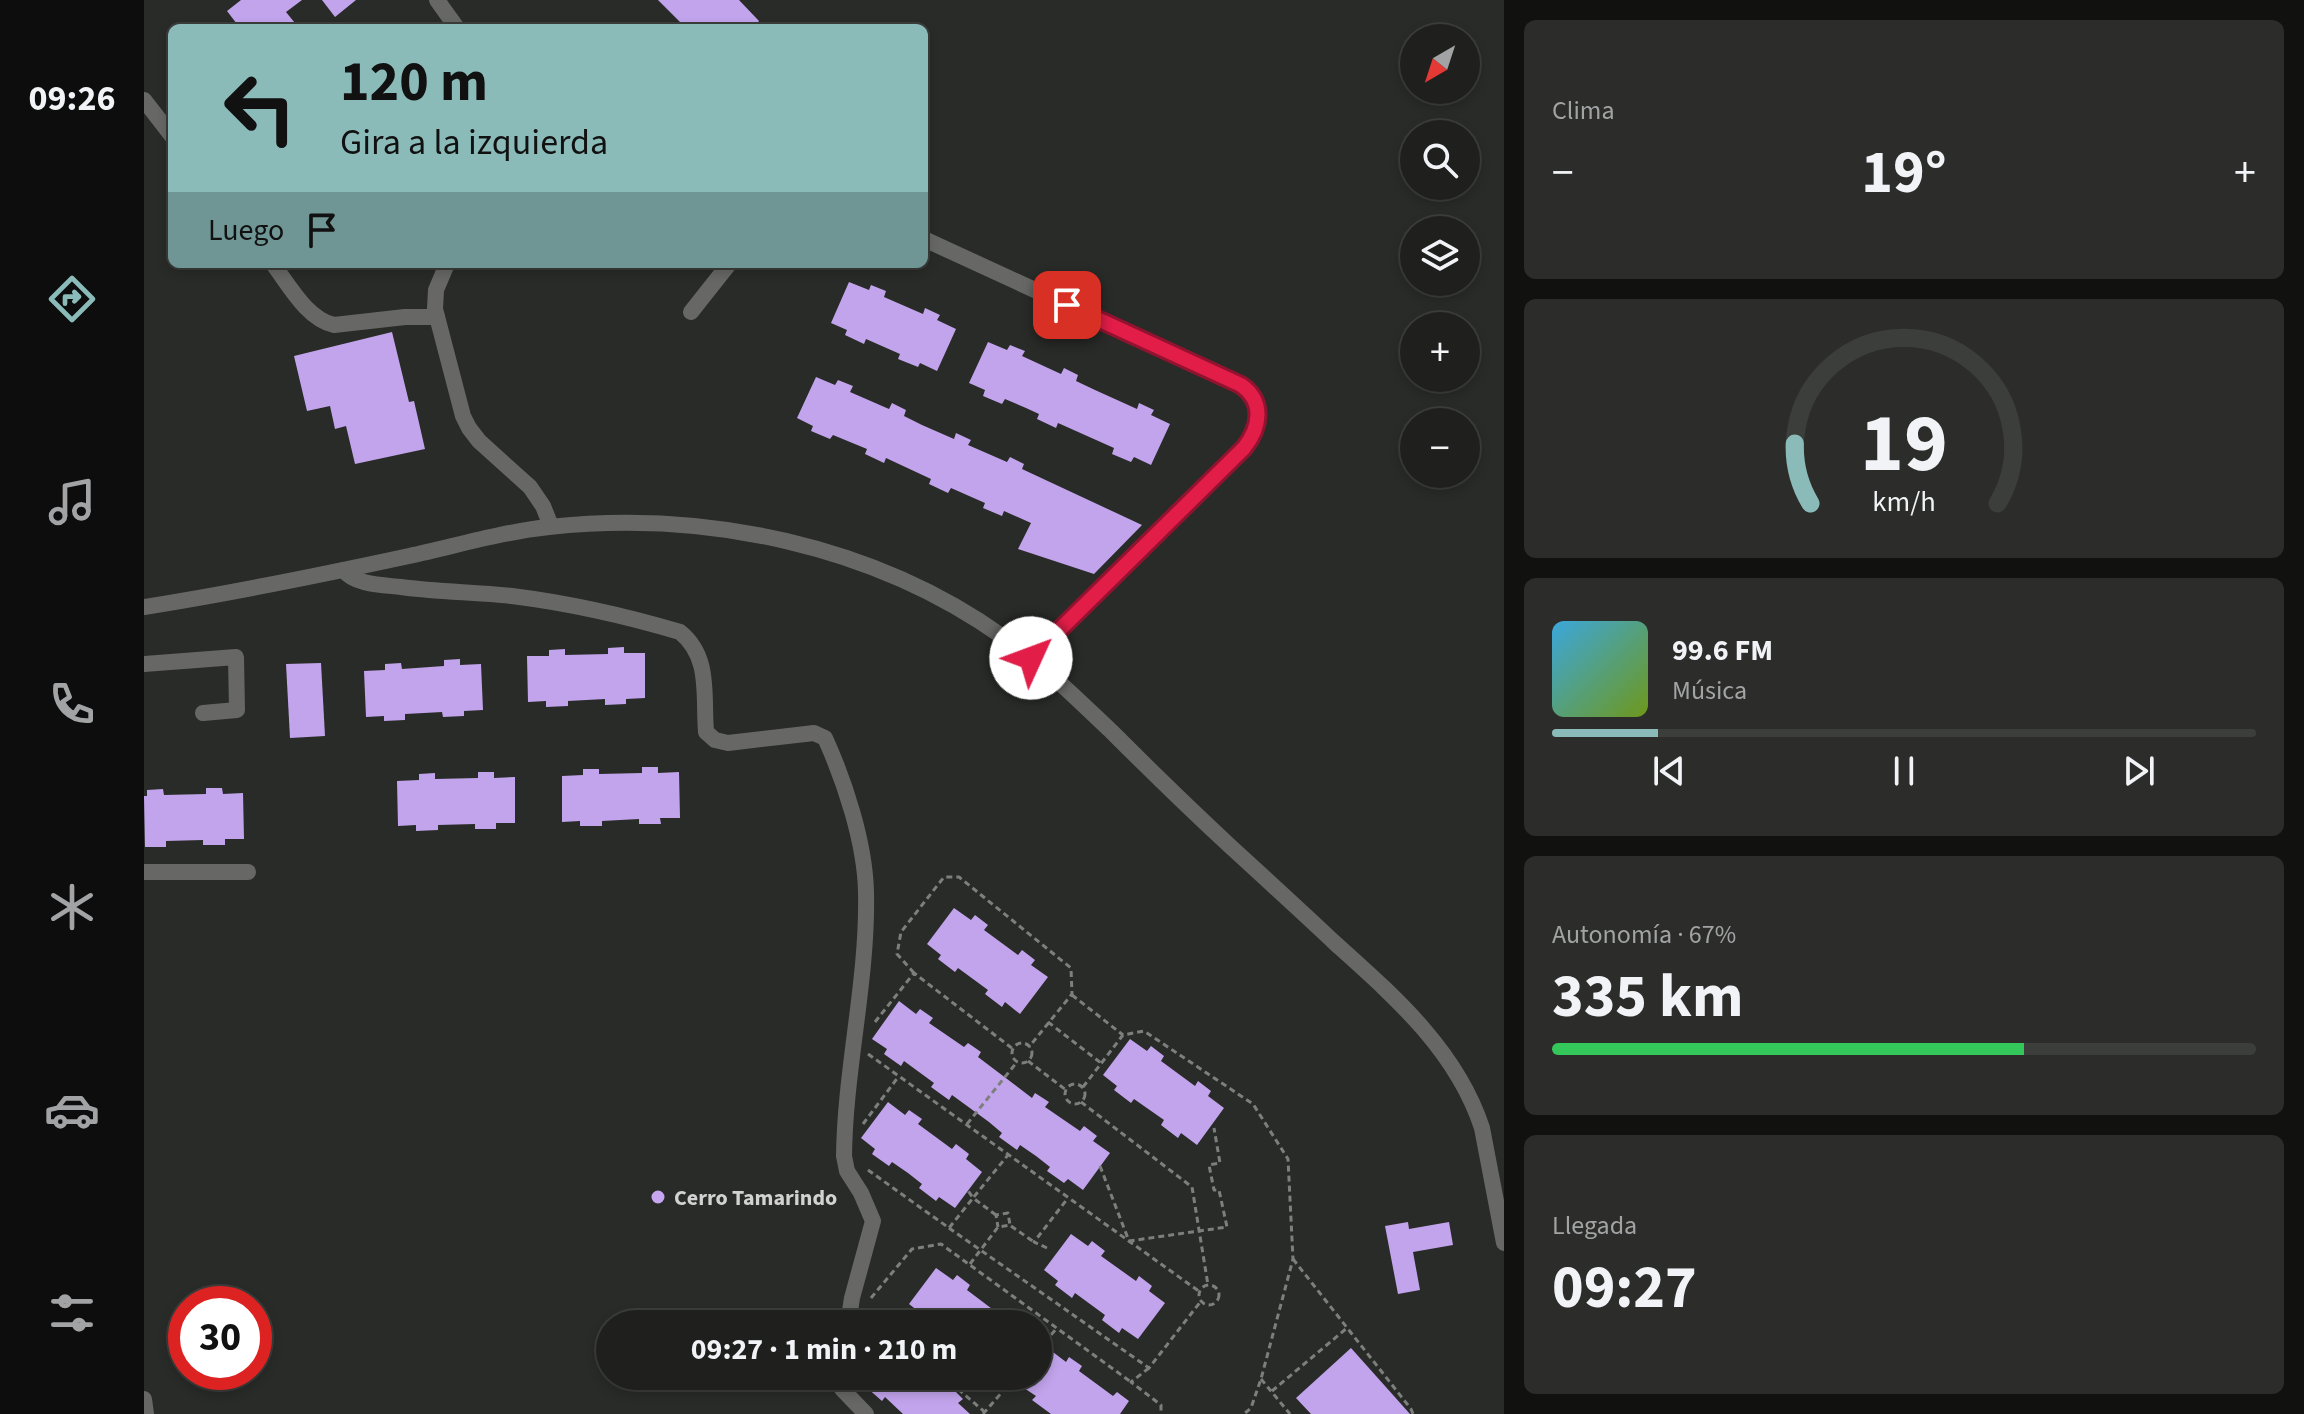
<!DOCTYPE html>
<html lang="es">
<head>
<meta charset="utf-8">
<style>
  body { margin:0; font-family:"Source Sans 3",sans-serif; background:#2c2d2b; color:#f1f3f6; height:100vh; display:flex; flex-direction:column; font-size:30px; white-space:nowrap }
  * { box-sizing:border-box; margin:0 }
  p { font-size:26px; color:#a1a3a4 }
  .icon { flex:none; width:44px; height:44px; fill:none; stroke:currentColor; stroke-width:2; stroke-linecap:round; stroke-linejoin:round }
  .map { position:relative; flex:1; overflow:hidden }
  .sheet { display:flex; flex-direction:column; gap:20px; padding:20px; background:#111210; width:800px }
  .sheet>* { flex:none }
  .top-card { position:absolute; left:24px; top:24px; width:760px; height:244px; border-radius:12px; box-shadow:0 4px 12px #0003,0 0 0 2px #3c3e3c; background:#8bbbb9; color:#111; overflow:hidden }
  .needle { width:52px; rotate:219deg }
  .tools { position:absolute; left:1256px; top:24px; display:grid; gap:16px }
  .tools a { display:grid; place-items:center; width:80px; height:80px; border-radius:50%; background:#1f201e; box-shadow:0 4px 12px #0003,0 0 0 2px #3c3e3c; font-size:40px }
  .speed { position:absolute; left:24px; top:1286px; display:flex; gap:16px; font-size:40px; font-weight:700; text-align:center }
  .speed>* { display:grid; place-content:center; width:104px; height:104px; border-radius:50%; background:#1f201e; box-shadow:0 4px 12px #0003,0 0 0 2px #3c3e3c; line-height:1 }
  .speed .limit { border:12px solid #d22; background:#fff; color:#111 }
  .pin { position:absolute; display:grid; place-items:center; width:68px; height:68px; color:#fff; margin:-34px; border-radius:16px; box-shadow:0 4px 12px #0006 }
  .me { position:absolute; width:88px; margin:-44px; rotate:47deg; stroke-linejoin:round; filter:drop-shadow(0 0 6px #0008) }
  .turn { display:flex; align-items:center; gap:28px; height:168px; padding:0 40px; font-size:36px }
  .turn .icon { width:104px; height:104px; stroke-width:2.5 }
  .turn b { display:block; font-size:56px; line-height:68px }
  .then { display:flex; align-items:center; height:76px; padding:0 40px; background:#0003; gap:16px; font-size:30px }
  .big { font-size:60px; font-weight:700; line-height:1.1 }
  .sheet .widget { flex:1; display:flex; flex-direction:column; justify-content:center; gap:12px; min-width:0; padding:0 28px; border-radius:12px; background:#2c2d2b }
  .sheet .dial { align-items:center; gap:0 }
  .dial svg { height:208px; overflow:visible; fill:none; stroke:#3c3e3c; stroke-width:7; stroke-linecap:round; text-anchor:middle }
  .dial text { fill:#f1f3f6; stroke:none }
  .song { display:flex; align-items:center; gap:24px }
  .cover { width:96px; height:96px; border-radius:12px; background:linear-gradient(135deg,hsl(200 70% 55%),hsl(80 70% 35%)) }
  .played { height:8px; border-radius:4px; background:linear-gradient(90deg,#8bbbb9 15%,#3c3e3c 15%) }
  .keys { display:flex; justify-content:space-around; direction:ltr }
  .heat { display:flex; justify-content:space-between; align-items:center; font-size:44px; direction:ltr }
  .charge { height:12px; border-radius:6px; background:linear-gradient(90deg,#34c759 67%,#3c3e3c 0) }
  .trip { position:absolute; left:452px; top:1310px; width:456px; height:80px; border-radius:40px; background:#1f201e; box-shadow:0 4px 12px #0003,0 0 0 2px #3c3e3c; font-weight:700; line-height:80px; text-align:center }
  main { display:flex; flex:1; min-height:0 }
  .menu { display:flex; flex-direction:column; width:144px; justify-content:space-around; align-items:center; background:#0c0d0c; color:#a1a3a4 }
  .menu .icon { width:56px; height:56px }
  .menu .active { color:#8bbbb9 }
  .menu b { font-size:36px; color:#f1f3f6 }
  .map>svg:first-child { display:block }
</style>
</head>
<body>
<main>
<nav class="menu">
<b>09:26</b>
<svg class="icon active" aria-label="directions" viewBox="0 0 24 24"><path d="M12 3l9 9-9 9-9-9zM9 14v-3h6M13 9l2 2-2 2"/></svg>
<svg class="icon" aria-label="music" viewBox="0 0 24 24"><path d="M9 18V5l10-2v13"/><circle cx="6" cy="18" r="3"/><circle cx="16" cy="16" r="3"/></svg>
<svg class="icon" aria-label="phone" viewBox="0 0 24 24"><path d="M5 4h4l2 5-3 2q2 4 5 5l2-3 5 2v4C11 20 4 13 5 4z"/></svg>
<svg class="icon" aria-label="climate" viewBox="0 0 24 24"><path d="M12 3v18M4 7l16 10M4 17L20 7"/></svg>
<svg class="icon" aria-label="car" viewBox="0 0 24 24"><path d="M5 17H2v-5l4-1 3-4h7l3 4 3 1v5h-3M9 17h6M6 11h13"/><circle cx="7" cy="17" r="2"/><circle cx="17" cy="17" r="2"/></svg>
<svg class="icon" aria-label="filters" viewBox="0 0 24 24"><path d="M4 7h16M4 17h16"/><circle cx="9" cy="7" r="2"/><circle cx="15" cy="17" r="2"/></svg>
</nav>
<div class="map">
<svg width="1360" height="1414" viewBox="0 0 1360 1414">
  <rect width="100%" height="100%" fill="#292b28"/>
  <g fill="#c2a4ec">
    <polygon points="97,0 158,0 142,12 155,28 96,28 83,11"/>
    <polygon points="178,0 212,0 191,17"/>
    <polygon points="514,0 595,0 615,21 609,28 542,28"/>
    <polygon points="705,282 725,290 727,285 742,291 740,297 779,314 781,308 796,315 793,320 812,329 793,371 776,363 774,367 754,359 756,354 722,339 720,344 701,335 703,330 687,323"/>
    <polygon points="248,332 265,402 270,401 281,449 211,464 202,426 191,429 186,406 163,411 150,356"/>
    <polygon points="844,342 863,350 866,345 881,351 878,356 917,374 920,368 934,375 932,381 951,390 993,409 995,403 1010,410 1007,415 1026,424 1007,465 990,457 987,462 968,454 970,448 914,423 912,428 893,419 895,414 882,408 861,399 858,404 839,396 841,390 825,383"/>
    <polygon points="672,377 691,385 694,380 709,386 706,392 745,409 748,403 762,410 760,416 778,425 810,439 812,433 827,440 824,445 863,462 866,457 880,464 878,469 998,525 950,574 874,549 887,523 860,511 858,516 839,508 841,503 807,488 804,493 785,484 787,479 742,458 740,463 721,454 723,449 689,435 686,439 667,431 669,426 653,418"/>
    <polygon points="480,647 480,653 501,653 501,698 482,699 482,704 461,705 461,699 424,701 424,706 402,707 402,701 384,702 383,656 405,656 405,650 421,649 421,655 464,654 464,648"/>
    <polygon points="316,659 316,665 337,664 339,710 320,711 320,716 299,717 298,712 280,713 261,714 261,720 240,721 240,716 222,717 220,671 241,670 241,664 257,663 258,669 300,666 300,660"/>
    <polygon points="177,663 181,736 146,738 142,664"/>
    <polygon points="498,767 514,767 514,773 535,772 536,818 516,818 517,824 495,824 495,819 458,821 458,826 436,826 436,821 418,822 418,776 439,775 439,769 455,769 455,774 498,773"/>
    <polygon points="334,772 350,772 350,778 371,777 371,823 352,823 352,829 331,829 331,824 294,825 294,830 272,831 272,825 254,826 253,781 275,780 275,774 291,773 291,779 334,778"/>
    <polygon points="62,788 78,788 79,794 99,793 100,839 81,839 81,845 59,845 59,840 22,841 22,847 1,847 0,796 3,796 3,790 19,789 20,795 62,794"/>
    <polygon points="810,908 827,920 831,915 844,925 840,930 874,955 878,950 891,960 887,965 904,977 876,1014 861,1002 858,1007 841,994 844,990 814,968 811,972 794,959 797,955 783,944"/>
    <polygon points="755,1001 772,1014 776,1009 789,1018 785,1023 820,1047 824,1043 837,1052 834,1057 888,1098 891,1093 905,1102 901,1107 917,1118 936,1131 940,1126 953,1136 949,1141 966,1153 939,1190 924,1179 920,1183 903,1171 906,1167 892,1156 876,1145 873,1150 855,1137 858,1133 845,1122 808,1095 805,1100 787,1087 790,1083 760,1061 757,1066 740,1054 743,1049 728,1039"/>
    <polygon points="986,1039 1003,1051 1007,1046 1020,1056 1017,1061 1051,1086 1054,1081 1067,1091 1064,1096 1080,1108 1053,1145 1037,1133 1034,1138 1017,1125 1020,1120 990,1099 987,1103 970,1090 973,1086 959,1075"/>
    <polygon points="744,1102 761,1115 765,1110 778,1119 774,1124 808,1149 812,1144 825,1154 822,1159 838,1172 811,1208 795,1197 792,1201 775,1188 778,1184 764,1173 748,1162 745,1166 728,1154 731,1149 717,1138"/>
    <polygon points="1264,1222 1265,1229 1305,1222 1309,1245 1269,1252 1276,1290 1254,1294 1241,1226"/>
    <polygon points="927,1234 944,1246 948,1241 961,1251 957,1256 992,1281 995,1276 1008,1286 1005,1291 1021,1303 994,1339 978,1328 975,1333 958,1320 961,1315 931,1293 928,1298 911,1285 914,1281 900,1270"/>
    <polygon points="792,1268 809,1280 813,1275 826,1285 823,1290 868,1324 773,1324 779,1315 765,1304"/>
    <polygon points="1207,1348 1266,1414 1167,1414 1152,1398"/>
    <polygon points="905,1349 922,1362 925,1357 938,1366 935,1371 969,1396 973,1392 985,1401 976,1414 907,1414 888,1400 892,1396 877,1386 884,1376 894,1376 894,1363"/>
    <polygon points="732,1376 786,1376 802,1392 807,1387 819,1399 814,1403 826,1414 759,1414 741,1397 738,1401 722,1387"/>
  </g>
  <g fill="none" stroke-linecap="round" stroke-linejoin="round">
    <g stroke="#7d7f7d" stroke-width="3" stroke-dasharray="6 4" stroke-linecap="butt">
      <polyline points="770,973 753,954 757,932 800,877 815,877 927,968 928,994 885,1047"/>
      <polyline points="928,995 979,1035"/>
      <polyline points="731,1022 770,973 869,1049"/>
      <polyline points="904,1022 957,1063"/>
      <circle cx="878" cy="1053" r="10"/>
      <polyline points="724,1054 1056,1292"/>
      <polyline points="884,1061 922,1090"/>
      <circle cx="931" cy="1094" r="10"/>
      <polyline points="939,1087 979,1035 1000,1031 1109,1104 1144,1159 1149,1259 1117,1379 1107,1408 1100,1414"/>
      <polyline points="937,1102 1048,1187 1064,1285"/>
      <polyline points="719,1124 755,1076"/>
      <polyline points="823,1124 873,1062"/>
      <polyline points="956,1166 985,1241 1083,1227 1075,1190 1070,1190 1065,1165 1076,1163 1070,1128"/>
      <polyline points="724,1170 805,1228 829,1198 823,1189"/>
      <polyline points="852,1215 829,1198 864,1155"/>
      <polyline points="867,1226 890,1242"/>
      <polyline points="805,1228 1005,1368 1057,1301"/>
      <polyline points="903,1248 890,1242 924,1198"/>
      <polyline points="1149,1259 1267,1409 1269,1414"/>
      <polyline points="826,1264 854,1227 866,1225 864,1213 852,1215 854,1227"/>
      <circle cx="1065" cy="1295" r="10"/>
      <polyline points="727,1298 768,1249 797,1244 987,1382"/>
      <polyline points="723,1310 739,1324"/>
      <polyline points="894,1350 913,1328"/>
      <polyline points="1005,1368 987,1382 1017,1405 1017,1414"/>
      <polyline points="799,1376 843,1414"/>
      <polyline points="1117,1379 1146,1414"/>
      <polyline points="1128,1391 1203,1328"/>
      <polyline points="839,1414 872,1376"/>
    </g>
    <g stroke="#676866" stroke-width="16">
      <polyline points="293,0 313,28"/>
      <polyline points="0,100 28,136"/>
      <path d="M780,239L1097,385C1122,402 1115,428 1100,448L887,658"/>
      <path d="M129,264C145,285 163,319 190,325L261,317H293"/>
      <polyline points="303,264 292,290 291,309 319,416 325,428 335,441 386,487 399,506 407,526"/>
      <polyline points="547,312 585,264"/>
      <path d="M200,570C210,585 240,585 257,587C294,592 331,592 368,596C424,603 482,616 536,632C567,657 559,695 562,732L571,740L584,743L670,733L681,738C701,782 721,843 722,892C724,980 701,1068 700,1156L703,1171L717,1193L729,1221L708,1298L704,1324"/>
      <path d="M0,607C89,593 177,575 265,556C312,546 357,532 405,527C562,510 730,545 859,637C898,664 932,698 967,731C1006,770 1046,809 1087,847C1122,879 1157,911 1192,944C1251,997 1313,1051 1338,1128L1360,1243"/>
      <polyline points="0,664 92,657 93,710 59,713"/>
      <polyline points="0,872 104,872"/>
      <polyline points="697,1376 698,1389 722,1414"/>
      <polyline points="0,1399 2,1414"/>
    </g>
  </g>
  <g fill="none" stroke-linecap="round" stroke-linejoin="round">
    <defs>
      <path id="route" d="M887,658L1100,448C1116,428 1121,402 1097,385L923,305"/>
    </defs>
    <use href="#route" stroke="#92132f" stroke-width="20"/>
    <use href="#route" stroke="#e11d48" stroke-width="14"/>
  </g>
  <circle fill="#c6a6f0" stroke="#292b28" stroke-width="3" cx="514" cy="1197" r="8"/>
  <g text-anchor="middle" stroke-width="8" stroke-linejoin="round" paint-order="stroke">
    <g font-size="22" font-weight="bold" fill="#d1d2d1" stroke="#292b28" text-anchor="start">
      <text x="530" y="1205">Cerro Tamarindo</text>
    </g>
  </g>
</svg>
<div class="tools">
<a><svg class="needle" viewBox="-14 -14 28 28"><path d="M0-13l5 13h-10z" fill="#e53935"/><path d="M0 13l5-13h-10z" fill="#a1a3a4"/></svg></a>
<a><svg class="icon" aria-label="search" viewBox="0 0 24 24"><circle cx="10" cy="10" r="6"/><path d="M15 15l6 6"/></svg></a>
<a><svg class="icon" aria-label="layers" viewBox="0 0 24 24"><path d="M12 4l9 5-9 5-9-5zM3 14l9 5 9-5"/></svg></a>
<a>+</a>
<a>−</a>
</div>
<div class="speed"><div class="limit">30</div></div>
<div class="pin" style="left:923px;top:305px;background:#d93025"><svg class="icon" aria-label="arrive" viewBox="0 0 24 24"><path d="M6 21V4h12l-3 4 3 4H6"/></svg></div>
<svg class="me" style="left:887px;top:658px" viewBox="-20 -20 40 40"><circle r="19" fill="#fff"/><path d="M0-13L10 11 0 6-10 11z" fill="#e11d48"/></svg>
<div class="trip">09:27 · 1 min · 210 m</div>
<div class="top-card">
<div class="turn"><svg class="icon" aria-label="left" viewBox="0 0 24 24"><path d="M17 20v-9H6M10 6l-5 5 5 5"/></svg><div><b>120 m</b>Gira a la izquierda</div></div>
<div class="then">Luego<svg class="icon" aria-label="arrive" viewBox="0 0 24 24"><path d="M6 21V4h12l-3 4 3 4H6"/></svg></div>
</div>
</div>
<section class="sheet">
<div class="widget"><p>Clima</p>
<div class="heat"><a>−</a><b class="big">19°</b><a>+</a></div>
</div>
<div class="widget dial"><svg viewBox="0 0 100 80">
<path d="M14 69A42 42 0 1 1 86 69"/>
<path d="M14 69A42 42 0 0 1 8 46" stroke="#8bbbb9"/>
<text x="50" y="56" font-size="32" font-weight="700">19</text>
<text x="50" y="72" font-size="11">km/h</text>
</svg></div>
<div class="widget">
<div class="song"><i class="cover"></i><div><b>99.6 FM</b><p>Música</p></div></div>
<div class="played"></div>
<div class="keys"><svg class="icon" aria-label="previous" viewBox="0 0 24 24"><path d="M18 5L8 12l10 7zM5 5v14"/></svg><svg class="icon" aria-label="pause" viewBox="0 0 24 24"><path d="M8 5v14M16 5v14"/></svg><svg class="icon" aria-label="next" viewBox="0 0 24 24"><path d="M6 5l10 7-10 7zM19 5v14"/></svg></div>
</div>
<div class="widget"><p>Autonomía · 67%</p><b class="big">335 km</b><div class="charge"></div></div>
<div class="widget"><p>Llegada</p><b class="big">09:27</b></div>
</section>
</main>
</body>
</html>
